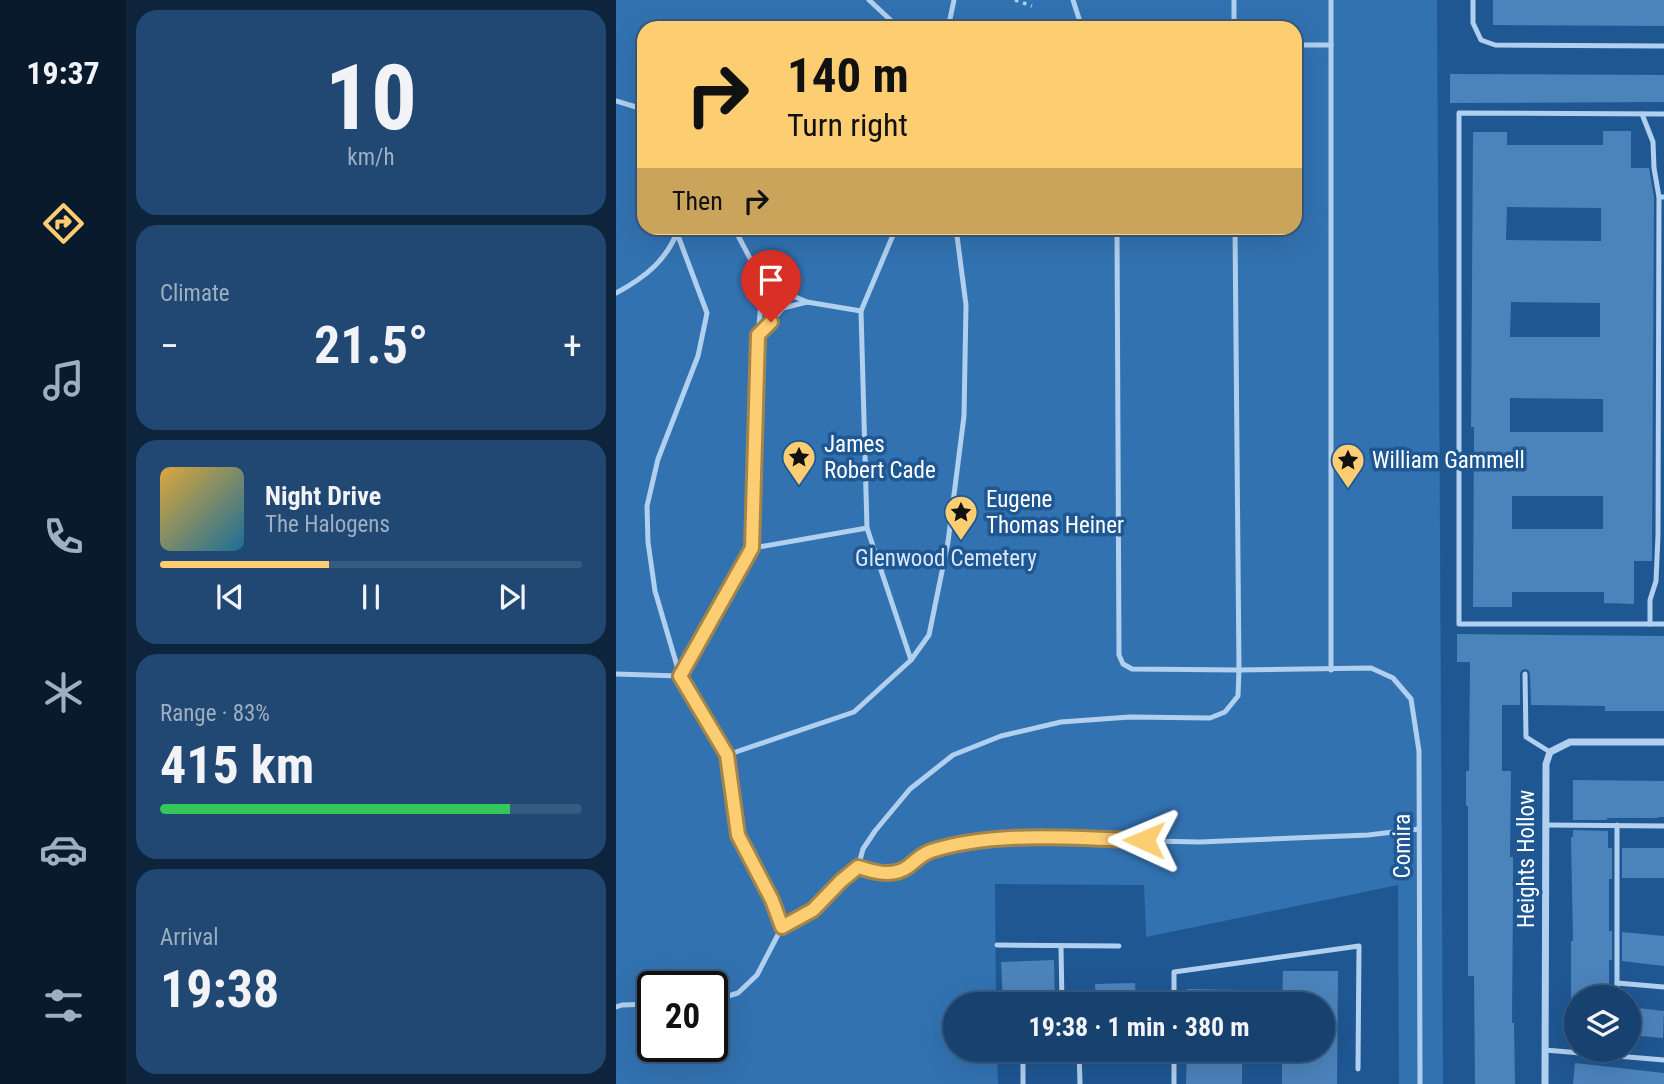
<!DOCTYPE html>
<html lang="en">
<head>
<meta charset="utf-8">
<style>
  body { margin:0; font-family:"Roboto Condensed",sans-serif; background:#204873; color:#f1f3f6; height:100vh; display:flex; flex-direction:column; font-size:26px; white-space:nowrap }
  * { box-sizing:border-box; margin:0 }
  p { font-size:23px; color:#9eafc2 }
  .icon { flex:none; width:38px; height:38px; fill:none; stroke:currentColor; stroke-width:2; stroke-linecap:round; stroke-linejoin:round }
  .map { position:relative; flex:1; overflow:hidden }
  .sheet { display:flex; flex-direction:column; gap:10px; padding:10px; background:#0d243c; width:490px }
  .sheet>* { flex:none }
  .guide { position:absolute; left:21px; top:21px; width:665px; height:214px; border-radius:21px; box-shadow:0 7px 28px #0002,0 0 0 2px #365a81; background:#fccd71; color:#111; overflow:hidden }
  .controls { position:absolute; left:948px; top:985px; display:grid; gap:14px }
  .controls a { display:grid; place-items:center; width:77px; height:77px; border-radius:50%; background:#17416e; box-shadow:0 7px 28px #0002,0 0 0 2px #365a81; font-size:35px }
  .speed { position:absolute; left:21px; top:971px; display:flex; gap:14px; font-size:35px; font-weight:700; text-align:center }
  .speed>* { display:grid; place-content:center; width:91px; height:91px; border-radius:50%; background:#17416e; box-shadow:0 7px 28px #0002,0 0 0 2px #365a81; line-height:1 }
  .speed .limit { border:4px solid #111; border-radius:10px; background:#fff; color:#111 }
  .pin { position:absolute; display:grid; place-items:center; width:60px; height:60px; color:#fff; margin:-72px -30px; border-radius:50% 50% 50% 0; rotate:-45deg; box-shadow:0 0 7px #0007 }
  .pin .icon { rotate:45deg }
  .me { position:absolute; width:77px; margin:-38px; rotate:271deg; stroke-linejoin:round; filter:drop-shadow(0 0 5px #0008) }
  .turn { display:flex; align-items:center; gap:24px; height:147px; padding:0 35px; font-size:32px }
  .turn .icon { width:91px; height:91px; stroke-width:2.5 }
  .turn b { display:block; font-size:49px; line-height:60px }
  .then { display:flex; align-items:center; height:66px; padding:0 35px; background:#0003; gap:14px; font-size:26px }
  .big { font-size:52px; font-weight:700; line-height:1.1 }
  .sheet .widget { flex:1; display:flex; flex-direction:column; justify-content:center; gap:10px; min-width:0; padding:0 24px; border-radius:21px; background:#204873 }
  .sheet .dial { align-items:center; gap:0 }
  .dial b { font-size:91px; line-height:1 }
  .song { display:flex; align-items:center; gap:21px }
  .cover { width:84px; height:84px; border-radius:10px; background:linear-gradient(135deg,hsl(40 70% 55%),hsl(200 70% 35%)) }
  .played { height:7px; border-radius:4px; background:linear-gradient(90deg,#fccd71 40%,#365a81 40%) }
  .keys { display:flex; justify-content:space-around; direction:ltr }
  .heat { display:flex; justify-content:space-between; align-items:center; font-size:38px; direction:ltr }
  .charge { height:10px; border-radius:5px; background:linear-gradient(90deg,#34c759 83%,#365a81 0) }
  .trip { position:absolute; left:327px; top:992px; width:392px; height:70px; border-radius:35px; background:#17416e; box-shadow:0 7px 28px #0002,0 0 0 2px #365a81; font-weight:700; line-height:70px; text-align:center }
  main { display:flex; flex:1; min-height:0 }
  .dock { display:flex; flex-direction:column; width:126px; justify-content:space-around; align-items:center; background:#091a2c; color:#9eafc2 }
  .dock .icon { width:49px; height:49px }
  .dock .active { color:#fccd71 }
  .dock b { font-size:32px; color:#f1f3f6 }
  .map>svg:first-child { display:block }
</style>
</head>
<body>
<main>
<nav class="dock">
<b>19:37</b>
<svg class="icon active" aria-label="directions" viewBox="0 0 24 24"><path d="M12 3l9 9-9 9-9-9zM9 14v-3h6M13 9l2 2-2 2"/></svg>
<svg class="icon" aria-label="music" viewBox="0 0 24 24"><path d="M9 18V5l10-2v13"/><circle cx="6" cy="18" r="3"/><circle cx="16" cy="16" r="3"/></svg>
<svg class="icon" aria-label="phone" viewBox="0 0 24 24"><path d="M5 4h4l2 5-3 2q2 4 5 5l2-3 5 2v4C11 20 4 13 5 4z"/></svg>
<svg class="icon" aria-label="climate" viewBox="0 0 24 24"><path d="M12 3v18M4 7l16 10M4 17L20 7"/></svg>
<svg class="icon" aria-label="car" viewBox="0 0 24 24"><path d="M5 17H2v-5l4-1 3-4h7l3 4 3 1v5h-3M9 17h6M6 11h13"/><circle cx="7" cy="17" r="2"/><circle cx="17" cy="17" r="2"/></svg>
<svg class="icon" aria-label="filters" viewBox="0 0 24 24"><path d="M4 7h16M4 17h16"/><circle cx="9" cy="7" r="2"/><circle cx="15" cy="17" r="2"/></svg>
</nav>
<section class="sheet">
<div class="widget dial"><b>10</b><p>km/h</p></div>
<div class="widget"><p>Climate</p>
<div class="heat"><a>−</a><b class="big">21.5°</b><a>+</a></div>
</div>
<div class="widget">
<div class="song"><i class="cover"></i><div><b>Night Drive</b><p>The Halogens</p></div></div>
<div class="played"></div>
<div class="keys"><svg class="icon" aria-label="previous" viewBox="0 0 24 24"><path d="M18 5L8 12l10 7zM5 5v14"/></svg><svg class="icon" aria-label="pause" viewBox="0 0 24 24"><path d="M8 5v14M16 5v14"/></svg><svg class="icon" aria-label="next" viewBox="0 0 24 24"><path d="M6 5l10 7-10 7zM19 5v14"/></svg></div>
</div>
<div class="widget"><p>Range · 83%</p><b class="big">415 km</b><div class="charge"></div></div>
<div class="widget"><p>Arrival</p><b class="big">19:38</b></div>
</section>
<div class="map">
<svg width="1048" height="1084" viewBox="0 0 1048 1084">
  <rect width="100%" height="100%" fill="#1f5793"/>
  <path fill="#3272b1" fill-rule="evenodd" d="M0,0H821L827,1084H783L782,885L530,937L528,885L379,884L380,1004H340V1050H381L382,1084H0ZM28,28H679V228H28ZM37,987H96V1046H37Z"/>
  <g fill="#4b83bb" fill-rule="evenodd">
    <polygon points="877,0 1048,0 1048,26 877,25"/>
    <polygon points="834,74 1048,75 1048,102 834,103"/>
    <path d="M987,131H1015V168H1033L1038,197L1036,561H1018V604L988,603V592H896V607H857L858,427H855L857,132H891V145H987ZM891,207L985,208V241L890,240ZM895,302L984,303V337H894ZM894,398L987,399V432H894ZM896,496H987V529H896Z"/>
    <polygon points="841,634 1048,636 1048,711 989,711 989,706 915,705 914,674 913,671 910,669 906,670 904,673 904,705 886,705 886,771 895,771 894,857 897,857 897,899 896,1023 898,1023 899,1084 859,1084 858,976 852,976 852,806 850,806 850,771 853,771 854,662 841,662"/>
    <polygon points="957,780 1048,781 1048,817 1042,817 1042,818 991,818 991,820 957,820"/>
    <polygon points="957,830 992,831 992,848 996,848 996,879 993,879 993,931 996,931 996,960 993,960 993,998 955,998 955,941 957,941 955,837 957,837"/>
    <rect x="1006" y="848" width="42" height="30"/>
    <polygon points="1006,932 1048,936 1048,966 1006,961"/>
    <polygon points="438,960 439,1004 387,1004 385,962"/>
    <polygon points="667,971 722,971 721,1084 666,1084 666,1050 707,1050 707,1004 666,1004"/>
    <polygon points="519,983 520,1004 480,1004 479,984"/>
    <polygon points="571,989 627,990 627,1004 571,1004"/>
    <polygon points="1013,1007 1048,1011 1047,1038 1013,1035"/>
    <polygon points="571,1050 626,1050 626,1084 570,1084"/>
    <polygon points="959,1063 1048,1073 1048,1084 957,1084"/>
  </g>
  <g fill="none" stroke-linecap="round" stroke-linejoin="round">
    <polyline stroke="#b1cfee" stroke-width="3.5" stroke-dasharray="3.5 5" stroke-linecap="butt" points="399,0 416,6"/>
    <g stroke="#b1cfee" stroke-width="5">
      <polyline points="253,0 283,28"/>
      <polyline points="457,0 466,28"/>
      <polyline points="618,0 618,28"/>
      <polyline points="715,0 715,670"/>
      <polyline points="857,0 857,23 865,40 879,45 1048,46"/>
      <polyline points="332,28 338,0"/>
      <polyline points="679,45 715,45"/>
      <polyline points="0,101 20,107 28,112"/>
      <polyline points="1026,114 1037,142 1038,168 1043,197"/>
      <polyline points="1048,114 843,113 843,624 1048,624"/>
      <polyline points="118,228 147,283 142,335 137,548"/>
      <polyline points="280,228 245,311 251,528 295,660"/>
      <polyline points="501,228 503,655 507,664 516,669 623,670 755,668 777,678 795,699 803,751 804,1084"/>
      <polyline points="61,233 91,313 82,356 42,459 31,506 32,542 39,591 64,676"/>
      <polyline points="147,283 191,302"/>
      <path d="M0,293C30,277 51,260 63,228"/>
      <polyline points="143,335 167,308 191,302 245,311"/>
      <polyline points="1034,624 1034,600 1040,581 1042,535 1043,197 1048,197"/>
      <polyline points="0,674 64,676 111,755 122,835 156,900 166,927 141,975 122,993 96,1001"/>
      <polyline points="909,674 910,737 934,752"/>
      <polyline points="64,676 137,548 251,528"/>
      <polyline points="111,755 238,712 295,660 313,635 332,542 348,416 350,305 340,228"/>
      <polyline points="930,825 1048,826"/>
      <polyline points="1001,825 1001,998"/>
      <polyline points="242,867 266,874 287,871 311,852 349,843 390,838 584,842 752,835 803,829"/>
      <polyline points="166,927 197,910 225,881 242,867 247,849 259,831 294,789 337,755 385,736 445,722 514,717 594,718 609,712 622,696 623,670 619,228"/>
      <polyline points="381,945 503,946"/>
      <polyline points="445,946 446,1004"/>
      <polyline points="1001,983 1048,987"/>
      <polyline points="558,1004 558,972 743,946 742,1069"/>
      <polyline points="0,1007 6,1005 37,1004"/>
      <polyline points="463,1050 464,1084"/>
      <polyline points="929,1050 1048,1060"/>
      <polyline points="407,1084 407,1050"/>
      <polyline points="558,1084 558,1050"/>
    </g>
    <polyline stroke="#b1cfee" stroke-width="7" points="929,1084 930,764 934,752 954,742 1048,742"/>
  </g>
  <g fill="none" stroke-linecap="round" stroke-linejoin="round">
    <defs>
      <path id="route" d="M155,322L142,335L136,548L64,676L111,755L122,835L156,900L166,927L197,910L225,881L242,867C258,872 277,878 293,866C299,861 306,854 315,851C383,830 458,839 528,840"/>
    </defs>
    <use href="#route" stroke="#a48549" stroke-width="18"/>
    <use href="#route" stroke="#fccd71" stroke-width="12"/>
  </g>
  <defs>
    <symbol id="sight-pin" viewBox="-11 -11 22 30"><path d="M0 17L-7.5 6A9.5 9.5 0 1 1 7.5 6Z" fill="#fccd71" stroke="#1f5793"/><path d="M0-6L1.8-2.2L6-1.7L2.9 1.2L3.7 5.4L0 3.3L-3.7 5.4L-2.9 1.2L-6-1.7L-1.8-2.2Z" fill="#111"/></symbol>
  </defs>
  <g fill-rule="evenodd">
    <use href="#sight-pin" x="164" y="438" width="38" height="52"/>
    <use href="#sight-pin" x="713" y="441" width="38" height="52"/>
    <use href="#sight-pin" x="326" y="493" width="38" height="52"/>
  </g>
  <g text-anchor="middle" stroke-width="7" stroke-linejoin="round" paint-order="stroke">
    <g font-size="23" fill="#fff" stroke="#1f5793" text-anchor="start">
      <text x="208" y="452">James<tspan x="208" dy="26">Robert Cade</tspan></text>
      <text x="756" y="468">William Gammell</text>
      <text x="370" y="507">Eugene<tspan x="370" dy="26">Thomas Heiner</tspan></text>
    </g>
    <g font-size="23" fill="#d7e8fa" stroke="#1f5793">
      <text x="330" y="566">Glenwood Cemetery</text>
    </g>
    <g font-size="23" fill="#fff" stroke="#1f5793">
      <text transform="translate(786 846) rotate(-90)" y="8">Comira</text>
      <text transform="translate(910 859) rotate(-90)" y="8">Heights Hollow</text>
    </g>
  </g>
</svg>
<div class="controls">
<a><svg class="icon" aria-label="layers" viewBox="0 0 24 24"><path d="M12 4l9 5-9 5-9-5zM3 14l9 5 9-5"/></svg></a>
</div>
<div class="speed"><div class="limit">20</div></div>
<div class="pin" style="left:155px;top:322px;background:#d93025"><svg class="icon" aria-label="arrive" viewBox="0 0 24 24"><path d="M6 21V4h12l-3 4 3 4H6"/></svg></div>
<svg class="me" style="left:528px;top:840px" viewBox="-20 -20 40 40"><path d="M0-17L14 15 0 8-14 15z" fill="#fccd71" stroke="#fff" stroke-width="4"/></svg>
<div class="trip">19:38 · 1 min · 380 m</div>
<div class="guide">
<div class="turn"><svg class="icon" aria-label="right" viewBox="0 0 24 24"><path d="M7 20v-9h11M14 6l5 5-5 5"/></svg><div><b>140 m</b>Turn right</div></div>
<div class="then">Then<svg class="icon" aria-label="right" viewBox="0 0 24 24"><path d="M7 20v-9h11M14 6l5 5-5 5"/></svg></div>
</div>
</div>
</main>
</body>
</html>
